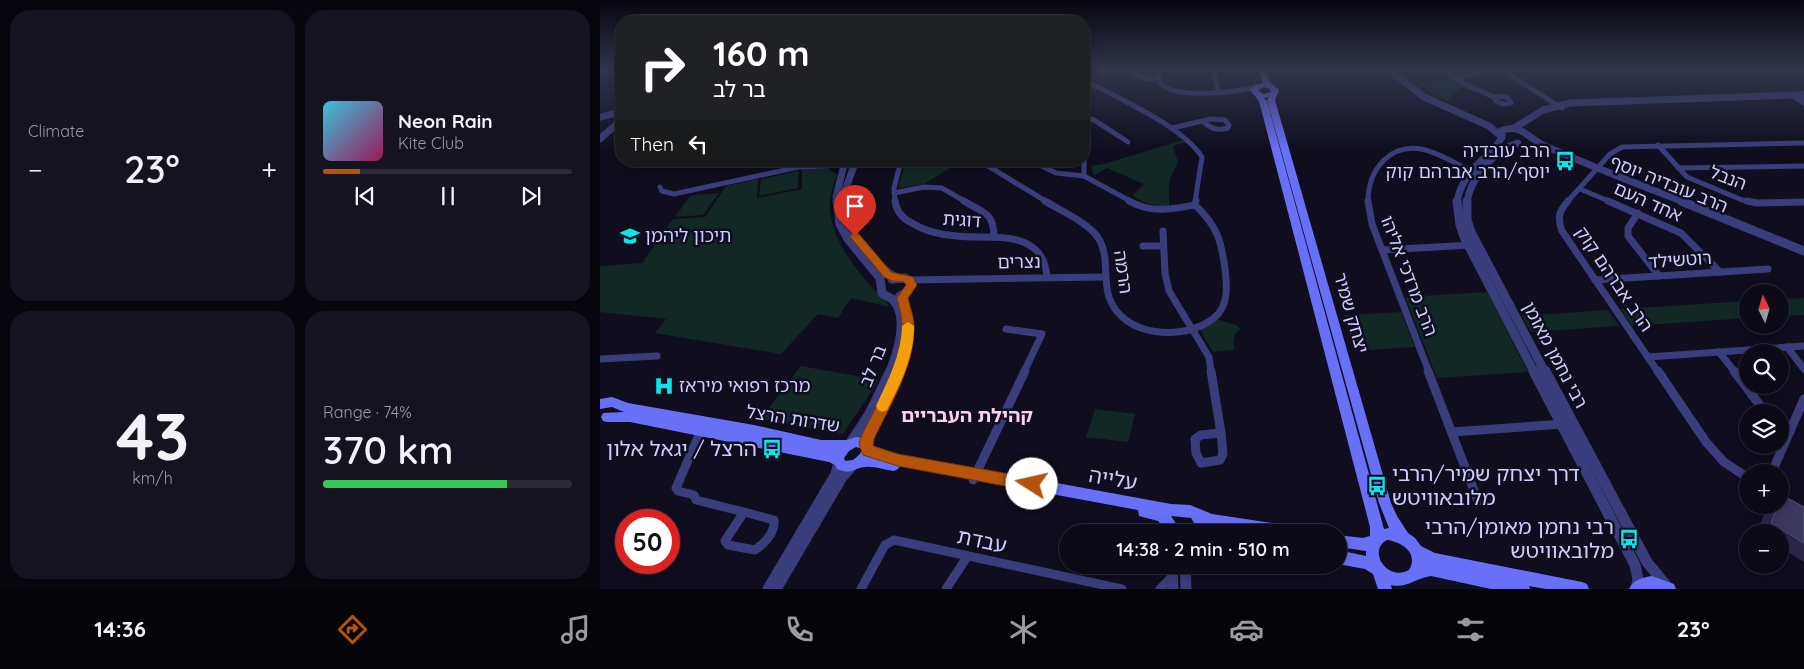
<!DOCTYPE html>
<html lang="en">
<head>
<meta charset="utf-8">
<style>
  body { margin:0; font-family:Quicksand,"Noto Sans Hebrew",sans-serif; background:#14131f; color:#f1f3f6; height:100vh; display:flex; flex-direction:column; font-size:19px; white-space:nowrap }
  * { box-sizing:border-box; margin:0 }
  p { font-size:16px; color:#9a9aa1 }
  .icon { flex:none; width:28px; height:28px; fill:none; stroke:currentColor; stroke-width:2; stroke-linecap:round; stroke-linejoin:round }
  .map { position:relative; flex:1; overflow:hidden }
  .details { display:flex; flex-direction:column; gap:10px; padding:10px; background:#06060c; width:600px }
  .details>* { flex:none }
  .hud { position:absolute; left:15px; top:15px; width:475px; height:152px; border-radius:20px; box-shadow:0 2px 12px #0003,0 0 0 1px #2b2b35; background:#202124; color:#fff; overflow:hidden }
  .needle { width:32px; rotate:355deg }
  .controls { position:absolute; left:1139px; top:284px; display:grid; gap:10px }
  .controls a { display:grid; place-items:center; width:50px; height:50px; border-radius:50%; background:#0b0a16; box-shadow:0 2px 12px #0003,0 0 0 1px #2b2b35; font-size:25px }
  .speed { position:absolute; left:15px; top:509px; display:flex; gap:10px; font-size:25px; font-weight:700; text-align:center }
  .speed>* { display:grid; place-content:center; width:65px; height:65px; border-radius:50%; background:#0b0a16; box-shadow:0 2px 12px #0003,0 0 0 1px #2b2b35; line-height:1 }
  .speed .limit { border:8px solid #d22; background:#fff; color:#111 }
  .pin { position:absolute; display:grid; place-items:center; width:42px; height:42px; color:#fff; margin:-51px -21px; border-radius:50% 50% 50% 0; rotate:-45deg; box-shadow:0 0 5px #0007 }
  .pin .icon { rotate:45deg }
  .me { position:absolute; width:55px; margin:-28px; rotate:280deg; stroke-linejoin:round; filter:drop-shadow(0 0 4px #0008) }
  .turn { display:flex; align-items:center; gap:18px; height:105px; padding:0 15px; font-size:22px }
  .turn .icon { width:65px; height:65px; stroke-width:2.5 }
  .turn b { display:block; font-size:35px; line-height:42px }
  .then { display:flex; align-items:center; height:48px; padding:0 15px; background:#0003; gap:10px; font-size:19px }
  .big { font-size:38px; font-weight:600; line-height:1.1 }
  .details .widget { flex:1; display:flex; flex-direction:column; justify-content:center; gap:8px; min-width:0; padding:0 18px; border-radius:20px; background:#14131f }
  .details .dial { align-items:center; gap:0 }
  .dial b { font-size:65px; line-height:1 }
  .song { display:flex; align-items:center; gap:15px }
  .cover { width:60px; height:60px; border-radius:8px; background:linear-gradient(135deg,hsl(190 70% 55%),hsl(330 70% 35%)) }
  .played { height:5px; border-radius:2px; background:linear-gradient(90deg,#b45309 15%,#2b2b35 15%) }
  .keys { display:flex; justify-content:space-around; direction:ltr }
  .heat { display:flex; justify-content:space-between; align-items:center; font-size:28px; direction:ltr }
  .charge { height:8px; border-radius:4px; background:linear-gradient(90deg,#34c759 74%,#2b2b35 0) }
  .details .tiles { flex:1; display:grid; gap:10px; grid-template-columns:repeat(2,1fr) }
  .trip { position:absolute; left:459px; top:524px; width:288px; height:50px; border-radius:25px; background:#0b0a16; box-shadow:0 2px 12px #0003,0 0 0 1px #2b2b35; font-weight:600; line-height:50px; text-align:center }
  .menu { display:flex; height:80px; justify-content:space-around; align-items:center; background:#040409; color:#9a9aa1 }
  .menu .icon { width:35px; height:35px }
  .menu .active { color:#b45309 }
  .menu b { font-size:22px; color:#f1f3f6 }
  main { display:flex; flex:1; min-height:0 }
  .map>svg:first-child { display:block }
</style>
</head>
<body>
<main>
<section class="details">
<div class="tiles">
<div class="widget"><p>Climate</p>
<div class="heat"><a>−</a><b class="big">23°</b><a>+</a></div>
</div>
<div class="widget">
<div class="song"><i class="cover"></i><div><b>Neon Rain</b><p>Kite Club</p></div></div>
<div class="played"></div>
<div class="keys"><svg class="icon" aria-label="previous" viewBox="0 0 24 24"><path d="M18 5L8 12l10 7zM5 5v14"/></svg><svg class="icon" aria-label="pause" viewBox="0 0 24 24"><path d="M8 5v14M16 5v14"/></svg><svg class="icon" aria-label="next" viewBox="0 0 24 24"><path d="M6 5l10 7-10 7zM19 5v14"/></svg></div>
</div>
<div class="widget dial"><b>43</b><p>km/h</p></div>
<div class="widget"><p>Range · 74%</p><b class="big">370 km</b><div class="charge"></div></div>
</div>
</section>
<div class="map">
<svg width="1204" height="589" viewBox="0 0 1204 589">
  <rect width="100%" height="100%" fill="#0f0d1e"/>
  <g fill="#112825">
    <polygon points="849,78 863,86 847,101 832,94 820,84"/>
    <polygon points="583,140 585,142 573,146 578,162 569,181 569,207 548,204 532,196 544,184 507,168 494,175 491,166 504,164"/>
    <polygon points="306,161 337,161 349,169 324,184 298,188"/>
    <path d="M228,168L237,175C232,188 228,203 231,217C236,250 268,284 291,307L251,298L238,318L218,314L181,354L55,333L66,319L0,312V266L42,263L73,219L105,217L126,186L158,179L157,198L202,189V169Z"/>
    <polygon points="199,171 198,188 159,196 161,179"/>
    <polygon points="119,193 103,215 75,217 91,195"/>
    <polygon points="887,292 928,372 837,378 805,297"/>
    <polygon points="1204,298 1204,315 1180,316 1180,299"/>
    <polygon points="1147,301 1147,318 1032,326 1020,309"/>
    <polygon points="1008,310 1019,326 931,332 922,316"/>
    <polygon points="801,312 815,347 755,351 744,315"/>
    <path d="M616,319L636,325L641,329C632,335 633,341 634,350L613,352L600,330Z"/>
    <polygon points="201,366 279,380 243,434 160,419"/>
    <polygon points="495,409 535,414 528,442 486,437"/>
  </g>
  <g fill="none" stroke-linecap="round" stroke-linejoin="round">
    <g stroke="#3a3d7b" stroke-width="5">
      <polyline points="528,69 542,78 558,79"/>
      <path d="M557,69L560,83C574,100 636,92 656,87"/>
      <polyline points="613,69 618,91"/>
      <polyline points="843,69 864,84 896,98"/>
      <polyline points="900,69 962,108"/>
      <polyline points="856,78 890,69"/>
      <path d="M484,80C518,98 582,126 602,157L595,202"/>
      <polygon points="901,96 908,98 911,103 904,104 896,101 896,97"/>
      <polyline points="484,117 494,120 528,142"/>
      <path d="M572,128L611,119L625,120L629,125L628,128C618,131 610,129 603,121"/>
      <polyline points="1058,145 1087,177 1142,200 1154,202"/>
      <polyline points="484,159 484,176 532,202"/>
      <polyline points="380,161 447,202"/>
      <polyline points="431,161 456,173 484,176"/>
      <polyline points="258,164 288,162"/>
      <polyline points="1078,168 1204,166"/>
      <polyline points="60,187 62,191 74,194 199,167 243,165"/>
      <polyline points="980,189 1011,202"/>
      <polyline points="294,193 324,187 342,188 366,202"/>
      <polyline points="295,202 294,188 301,161"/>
      <path d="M768,202C768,186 772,172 784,160C813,133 845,159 875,173"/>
      <polyline points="967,202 1010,154 1022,147 1204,143"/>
      <polyline points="1188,202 1204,202"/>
    </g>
    <g stroke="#3a3d7b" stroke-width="7">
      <path d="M295,201C296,210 302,218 310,222C324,231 340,235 357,236C391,240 442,227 447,276"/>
      <path d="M364,201C383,213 394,212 394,237"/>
      <path d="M445,201C461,211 492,224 500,241C509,258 503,279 509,297C522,337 584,342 614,318C629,306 627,286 625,269C621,239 617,226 595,205"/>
      <path d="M529,201C552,214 571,209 595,205"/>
      <polyline points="768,201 772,224 829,372"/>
      <path d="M968,201C959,211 957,218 962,231L1058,372"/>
      <polyline points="1008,201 1081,233 1120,272"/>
      <polyline points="1147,201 1157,203 1204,202"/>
      <polyline points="595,205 596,201"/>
      <polyline points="1038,213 1028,228 1028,236 1059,276"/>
      <polyline points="563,231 565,273 569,291 609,357 611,372"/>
      <polyline points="543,246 563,246"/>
      <polyline points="782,250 872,245"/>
      <polyline points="309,280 505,277"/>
      <polyline points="995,280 1168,269"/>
      <polyline points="406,329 442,334 424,372"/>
      <polyline points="1187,347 1204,369"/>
      <polyline points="1119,352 1135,372"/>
      <polyline points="1048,357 1204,346"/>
      <polyline points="0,359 57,356"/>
    </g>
    <g stroke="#3a3d7b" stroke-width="9">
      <polyline points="611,371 621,433"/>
      <polyline points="828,371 878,501"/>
      <polyline points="1058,371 1106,442 1124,462 1148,478"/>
      <polyline points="1134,371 1165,412"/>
      <polyline points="1180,427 1190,432"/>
      <polyline points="102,428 76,488 78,491 94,495 96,500 144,512"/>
      <polyline points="852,432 964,424"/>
      <polygon points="621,433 623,454 620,460 601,463 596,453 595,439 601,435"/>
      <polyline points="1172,472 1204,399"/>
      <polyline points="373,480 425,371"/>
      <path d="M144,512L174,520C175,533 165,543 155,550L128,545L125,541Z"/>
      <polyline points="261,589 285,545 294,540 522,589"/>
      <polyline points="346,589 367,557"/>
      <polyline points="560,589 572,577"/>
    </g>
    <g stroke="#3a3d7b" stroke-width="7">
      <polyline points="788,69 824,97 889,126 902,137"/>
      <polyline points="1204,94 1195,96 1204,102"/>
      <polyline points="0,117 21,112"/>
      <polyline points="914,128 943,110 970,103 1195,95"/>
      <path d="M901,135V131C920,122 929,139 945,146C991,166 1037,184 1084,202"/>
      <polyline points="0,139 20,121"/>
      <polyline points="237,202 236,197 245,161"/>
      <polyline points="244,202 243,196 254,166"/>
      <path d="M857,202C860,182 873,168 887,155C893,149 900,144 902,136"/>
      <path d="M867,202C870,179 895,149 918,143"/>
    </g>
    <g stroke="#3a3d7b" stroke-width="9">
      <path d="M237,201L240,224L248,239L280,278L282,293C285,296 289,297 292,299C310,315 297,354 290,372"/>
      <path d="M244,201C245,208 245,215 247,221C251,237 282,271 296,278"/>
      <polyline points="857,201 860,225 865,239 934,372"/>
      <polyline points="867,201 867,220 871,232 945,372"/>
      <polyline points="1081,201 1204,251"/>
      <polyline points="292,279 305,278 311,282 308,291 299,297"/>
      <path d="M298,372C311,346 308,323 303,295"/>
    </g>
    <g stroke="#3a3d7b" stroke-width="11">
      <polyline points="934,371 1035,565 1038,579 1036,589"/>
      <polyline points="945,371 1047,562 1069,589"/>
      <polyline points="251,443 270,414 291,371"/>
      <polyline points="265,444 299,371"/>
      <polyline points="572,565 573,589"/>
      <polyline points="585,565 586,589"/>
      <polyline points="168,589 236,474 239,463"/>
      <polyline points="176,589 242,477 251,467"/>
    </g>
    <g fill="#6970f8" fill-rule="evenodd">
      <path d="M659,69H665L669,81L679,90L675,100L791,503L797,516L808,533L815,538L821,546L835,553L982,582L987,584L989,589H946L929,586L930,589H891L831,576C816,578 806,589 791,585L792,589H778L773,574L765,569L738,564V550L766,556V551L738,547V535L763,538L770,536V527L659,101L650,90L656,85L663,83ZM664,87L670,89L671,92L663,94L658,90ZM669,97L667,100L779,503L789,528L784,529L667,101L664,98ZM787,540C802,542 819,553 809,570C787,582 767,550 787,540Z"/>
      <path d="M12,397L28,403L154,425L221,440H247L256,437L264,438L268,439L274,446L298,454L571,504L590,505L612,514L686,525L691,527L693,532H649L607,525L606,532H594V523L591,518L571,516L578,527L576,532H569L558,521L539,516L538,510L300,466L298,469L294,471C285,470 273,466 265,467C251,469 253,475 237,469L235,465L229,462L30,422H7L3,421L1,417L3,413L24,412L12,407L0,409V399ZM256,447L262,449L260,454L253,460L245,461L244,458L249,451Z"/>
      <path d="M1052,576L1074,584L1076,589H1029C1033,580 1043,577 1052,576Z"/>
    </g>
  </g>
  <polygon fill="#2b274b" points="1182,495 1204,507 1204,562 1180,547 1180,532 1157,532 1168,505 1180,505 1180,497"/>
  <polygon fill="#3d385e" stroke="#545077" points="1182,495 1204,507 1204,543 1171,523 1178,505 1180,505 1180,501"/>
  <linearGradient id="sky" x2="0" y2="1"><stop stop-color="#080710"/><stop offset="0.46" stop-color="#31354c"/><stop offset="1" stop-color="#31354c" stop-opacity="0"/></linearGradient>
  <rect width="1204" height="151" fill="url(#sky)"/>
  <path fill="#b45309" stroke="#753606" d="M255,233L259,234L291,272L313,277L317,285L308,298C310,307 314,317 314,325C315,366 291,403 274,439L273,446L298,454L432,478L437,480L439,484L437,489L432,491L298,466L263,455L259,444L260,439C277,403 302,366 302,325C302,316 299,307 297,298L306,285L304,282L292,281L284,277L251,238L250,236L251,234Z"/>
  <path fill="#f59e0b" d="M308,322L314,326C314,357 301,383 287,410L282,412L278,410L276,406C288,380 301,356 302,326Z"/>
  <defs>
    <symbol id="bus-bare" viewBox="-9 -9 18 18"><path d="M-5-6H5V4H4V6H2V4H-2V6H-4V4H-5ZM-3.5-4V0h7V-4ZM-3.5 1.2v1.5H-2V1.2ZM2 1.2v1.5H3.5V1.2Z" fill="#0be5ea" stroke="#0f0d1e" stroke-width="2.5" paint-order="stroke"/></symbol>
    <symbol id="school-bare" viewBox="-9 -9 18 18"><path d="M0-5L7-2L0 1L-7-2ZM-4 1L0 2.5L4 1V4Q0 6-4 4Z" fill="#0be5ea" stroke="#0f0d1e" stroke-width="2.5" paint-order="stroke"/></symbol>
    <symbol id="hospital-bare" viewBox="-9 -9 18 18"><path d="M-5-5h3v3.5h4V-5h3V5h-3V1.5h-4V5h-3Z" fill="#0be5ea" stroke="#0f0d1e" stroke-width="2.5" paint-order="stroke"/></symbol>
  </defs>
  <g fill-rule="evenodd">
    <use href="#bus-bare" x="951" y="147" width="28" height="28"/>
    <use href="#school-bare" x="16" y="222" width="28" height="28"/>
    <use href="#hospital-bare" x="50" y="372" width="28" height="28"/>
    <use href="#bus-bare" x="158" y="435" width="28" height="28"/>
    <use href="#bus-bare" x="763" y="472" width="28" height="28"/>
    <use href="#bus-bare" x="1015" y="525" width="28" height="28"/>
  </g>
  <g text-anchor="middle" stroke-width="5" stroke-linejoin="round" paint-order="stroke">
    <g font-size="18" fill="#cfcdfd" stroke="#0f0d1e" text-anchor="start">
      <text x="950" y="157" text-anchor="end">הרב עובדיה<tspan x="950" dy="21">יוסף/הרב אברהם קוק</tspan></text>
      <text x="45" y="242">תיכון ליהמן</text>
      <text x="79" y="392">מרכז רפואי מיראז</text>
    </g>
    <g font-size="18" fill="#cfcdfd" stroke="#0f0d1e">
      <text transform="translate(1128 178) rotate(21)" y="6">הנבל</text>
      <text transform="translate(1069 184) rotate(22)" y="6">הרב עובדיה יוסף</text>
      <text transform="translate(1048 202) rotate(24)" y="6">אחד העם</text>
      <text transform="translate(362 220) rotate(4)" y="6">דוגית</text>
      <text transform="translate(1080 260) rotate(-4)" y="6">רוטשילד</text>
      <text transform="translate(419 262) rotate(-1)" y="6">נצרים</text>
      <text transform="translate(523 272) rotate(82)" y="6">הרמה</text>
      <text transform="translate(809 276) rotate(69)" y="6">הרב מרדכי אליהו</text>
      <text transform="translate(1014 279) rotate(56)" y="6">הרב אברהם קוק</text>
      <text transform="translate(751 313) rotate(74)" y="6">יצחק שמיר</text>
      <text transform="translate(955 355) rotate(62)" y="6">רבי נחמן מאומן</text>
      <text transform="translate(273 366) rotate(-68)" y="6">בר לב</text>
      <text transform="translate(193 419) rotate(9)" y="6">שדרות הרצל</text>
    </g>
    <g font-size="19" font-weight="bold" fill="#fdcff0" stroke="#0f0d1e">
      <text x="367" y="422">קהילת העבריים</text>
    </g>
    <g font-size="21" fill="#cfcdfd" stroke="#0f0d1e" text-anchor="end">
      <text x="157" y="456">הרצל / יגאל אלון</text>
      <text x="792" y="481" text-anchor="start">דרך יצחק שמיר/הרבי<tspan x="792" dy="24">מלובאוויטש</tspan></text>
      <text x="1014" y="534">רבי נחמן מאומן/הרבי<tspan x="1014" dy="24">מלובאוויטש</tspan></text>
    </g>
    <g font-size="21" fill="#cfcdfd" stroke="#0f0d1e">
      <text transform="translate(513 479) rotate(10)" y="7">עלייה</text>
      <text transform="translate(382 541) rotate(12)" y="7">עבדת</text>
    </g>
  </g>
</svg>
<div class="controls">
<a><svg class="needle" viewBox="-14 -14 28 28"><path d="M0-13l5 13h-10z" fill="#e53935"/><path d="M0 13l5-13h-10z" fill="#9a9aa1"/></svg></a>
<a><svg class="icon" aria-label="search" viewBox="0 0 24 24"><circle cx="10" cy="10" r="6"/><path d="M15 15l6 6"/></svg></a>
<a><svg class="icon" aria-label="layers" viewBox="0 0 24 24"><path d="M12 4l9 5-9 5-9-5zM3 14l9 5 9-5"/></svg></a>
<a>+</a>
<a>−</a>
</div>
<div class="speed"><div class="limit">50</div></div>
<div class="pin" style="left:255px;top:236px;background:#d93025"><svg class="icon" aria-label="arrive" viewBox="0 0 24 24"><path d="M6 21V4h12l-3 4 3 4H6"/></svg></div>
<svg class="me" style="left:432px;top:484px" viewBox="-20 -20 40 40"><circle r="19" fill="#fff"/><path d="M0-13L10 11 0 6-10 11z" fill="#b45309"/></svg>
<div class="trip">14:38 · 2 min · 510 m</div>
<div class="hud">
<div class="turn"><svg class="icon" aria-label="right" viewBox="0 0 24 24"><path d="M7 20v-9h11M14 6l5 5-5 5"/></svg><div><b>160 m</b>בר לב</div></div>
<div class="then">Then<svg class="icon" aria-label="left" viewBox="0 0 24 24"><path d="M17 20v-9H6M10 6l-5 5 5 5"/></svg></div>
</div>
</div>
</main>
<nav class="menu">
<b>14:36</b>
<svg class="icon active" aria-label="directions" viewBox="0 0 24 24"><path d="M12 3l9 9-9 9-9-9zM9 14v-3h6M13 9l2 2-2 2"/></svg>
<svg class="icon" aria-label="music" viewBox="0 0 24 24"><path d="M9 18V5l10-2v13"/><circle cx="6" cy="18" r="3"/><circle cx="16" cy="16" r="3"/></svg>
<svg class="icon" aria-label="phone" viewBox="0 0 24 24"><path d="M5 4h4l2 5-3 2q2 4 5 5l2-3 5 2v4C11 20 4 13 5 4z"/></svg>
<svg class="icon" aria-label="climate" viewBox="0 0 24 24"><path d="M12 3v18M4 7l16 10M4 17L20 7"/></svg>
<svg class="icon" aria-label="car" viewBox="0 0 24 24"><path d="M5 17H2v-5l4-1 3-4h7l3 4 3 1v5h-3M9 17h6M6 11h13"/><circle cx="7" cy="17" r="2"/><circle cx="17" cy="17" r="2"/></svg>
<svg class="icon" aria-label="filters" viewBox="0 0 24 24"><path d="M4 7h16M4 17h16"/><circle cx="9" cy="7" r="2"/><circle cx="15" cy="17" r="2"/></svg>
<b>23°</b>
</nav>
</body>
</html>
